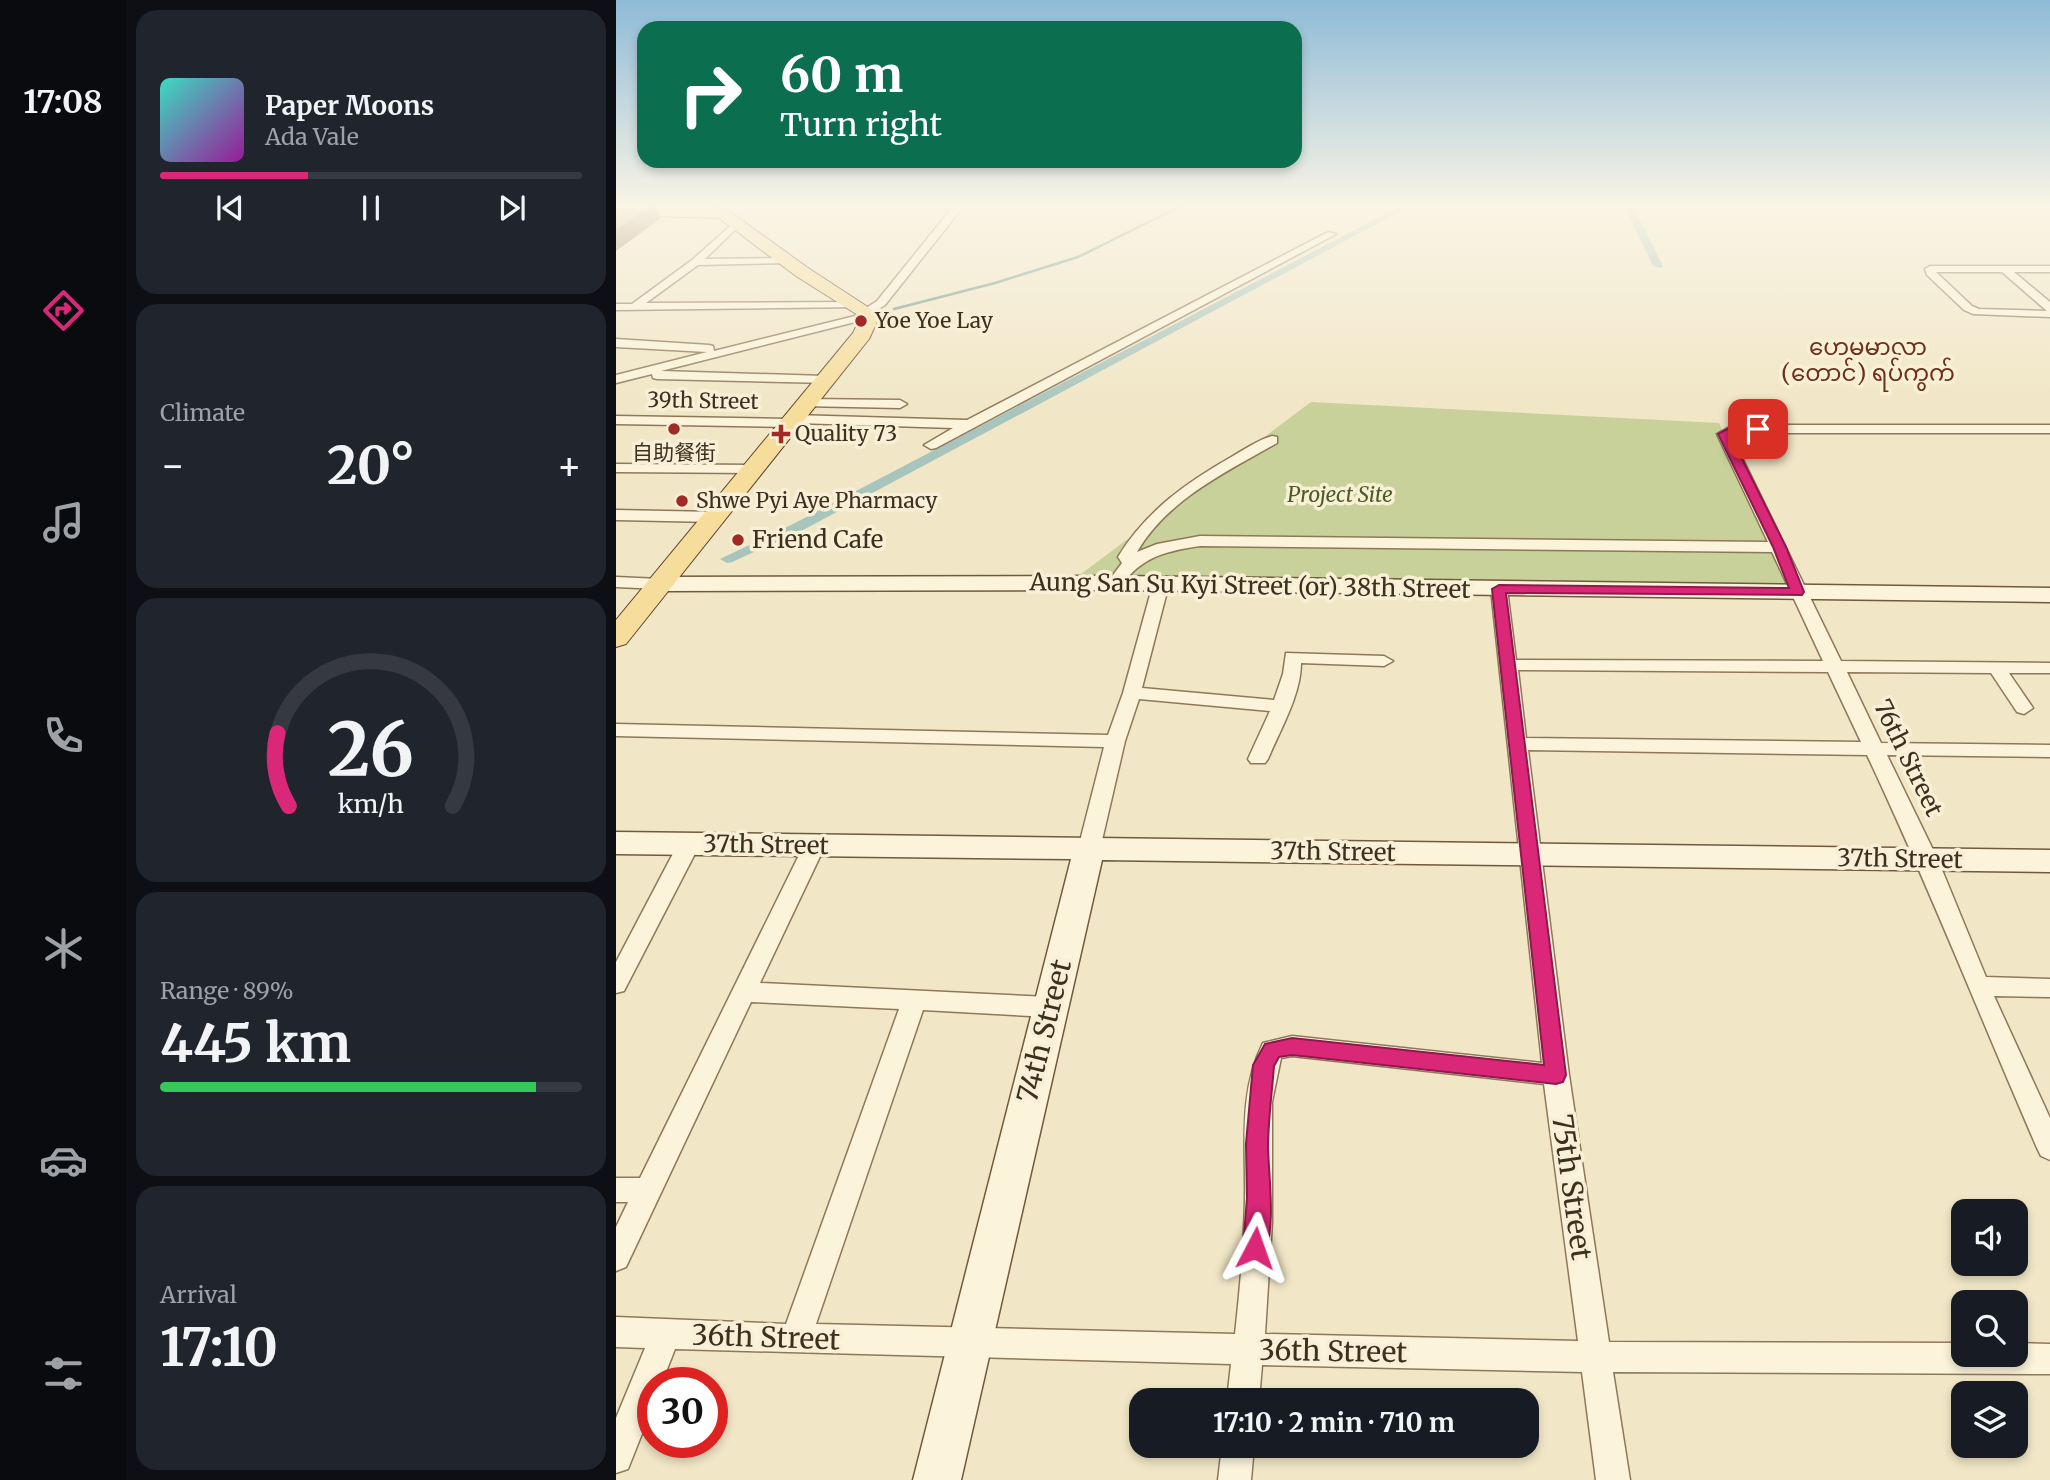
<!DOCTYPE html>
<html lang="en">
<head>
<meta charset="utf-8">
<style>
  body { margin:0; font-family:Merriweather,"Noto Sans SC","Noto Sans Myanmar",serif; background:#20242c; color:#f1f3f6; height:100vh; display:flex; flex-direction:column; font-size:26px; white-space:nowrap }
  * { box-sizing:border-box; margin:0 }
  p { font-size:23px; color:#9ea1a6 }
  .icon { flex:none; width:38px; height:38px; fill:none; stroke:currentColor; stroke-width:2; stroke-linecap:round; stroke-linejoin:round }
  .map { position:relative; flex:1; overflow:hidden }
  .panel { display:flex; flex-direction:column; gap:10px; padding:10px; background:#0d0f14; width:490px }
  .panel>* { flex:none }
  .hud { position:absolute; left:21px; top:21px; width:665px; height:147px; border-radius:21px; box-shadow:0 4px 10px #0003; background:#0b6e4f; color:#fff; overflow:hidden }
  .fabs { position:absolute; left:1335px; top:1199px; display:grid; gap:14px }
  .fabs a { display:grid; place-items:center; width:77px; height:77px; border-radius:14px; background:#171b24; box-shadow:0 4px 10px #0003; font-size:35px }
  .speed { position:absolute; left:21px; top:1367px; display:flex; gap:14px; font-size:35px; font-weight:700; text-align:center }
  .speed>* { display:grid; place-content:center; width:91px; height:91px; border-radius:50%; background:#171b24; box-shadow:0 4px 10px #0003; line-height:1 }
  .speed .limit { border:10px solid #d22; background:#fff; color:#111 }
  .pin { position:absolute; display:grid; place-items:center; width:60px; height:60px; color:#fff; margin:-30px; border-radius:14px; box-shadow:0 4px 10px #0006 }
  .me { position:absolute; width:77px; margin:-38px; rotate:4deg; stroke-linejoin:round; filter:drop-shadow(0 0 5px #0008) }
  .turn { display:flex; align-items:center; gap:24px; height:147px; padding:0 28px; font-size:32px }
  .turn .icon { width:91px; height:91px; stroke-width:2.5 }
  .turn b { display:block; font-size:49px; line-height:60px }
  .big { font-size:52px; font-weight:700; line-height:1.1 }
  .panel .tile { flex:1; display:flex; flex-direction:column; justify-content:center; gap:10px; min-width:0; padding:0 24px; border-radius:21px; background:#20242c }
  .panel .dial { align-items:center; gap:0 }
  .dial svg { height:182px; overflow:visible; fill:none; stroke:#363941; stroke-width:7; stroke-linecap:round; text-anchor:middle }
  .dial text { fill:#f1f3f6; stroke:none }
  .song { display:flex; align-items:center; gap:21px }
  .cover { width:84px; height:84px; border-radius:10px; background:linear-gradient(135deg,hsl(170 70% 55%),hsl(300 70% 35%)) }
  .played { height:7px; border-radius:4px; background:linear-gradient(90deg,#db2777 35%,#363941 35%) }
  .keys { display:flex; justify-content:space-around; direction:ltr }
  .heat { display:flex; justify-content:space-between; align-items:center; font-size:38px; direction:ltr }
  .charge { height:10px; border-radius:5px; background:linear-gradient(90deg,#34c759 89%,#363941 0) }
  .trip { position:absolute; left:513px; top:1388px; width:410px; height:70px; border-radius:21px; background:#171b24; box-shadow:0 4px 10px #0003; font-weight:700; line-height:70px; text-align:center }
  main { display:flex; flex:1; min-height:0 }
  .menu { display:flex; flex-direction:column; width:126px; justify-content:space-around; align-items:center; background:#090b0e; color:#9ea1a6 }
  .menu .icon { width:49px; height:49px }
  .menu .active { color:#db2777 }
  .menu b { font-size:32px; color:#f1f3f6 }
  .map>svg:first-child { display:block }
</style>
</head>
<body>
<main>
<nav class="menu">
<b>17:08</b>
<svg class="icon active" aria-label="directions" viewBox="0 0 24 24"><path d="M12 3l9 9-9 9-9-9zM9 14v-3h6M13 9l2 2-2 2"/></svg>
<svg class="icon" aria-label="music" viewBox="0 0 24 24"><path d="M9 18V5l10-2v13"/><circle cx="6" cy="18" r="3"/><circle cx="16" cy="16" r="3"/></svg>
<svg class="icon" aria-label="phone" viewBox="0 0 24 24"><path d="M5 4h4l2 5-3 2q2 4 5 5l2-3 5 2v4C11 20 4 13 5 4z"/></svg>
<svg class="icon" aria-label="climate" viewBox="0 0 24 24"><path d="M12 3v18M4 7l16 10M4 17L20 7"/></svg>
<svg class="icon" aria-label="car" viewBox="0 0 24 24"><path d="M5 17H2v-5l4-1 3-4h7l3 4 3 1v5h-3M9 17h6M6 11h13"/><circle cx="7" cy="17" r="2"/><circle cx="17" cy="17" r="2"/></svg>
<svg class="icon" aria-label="filters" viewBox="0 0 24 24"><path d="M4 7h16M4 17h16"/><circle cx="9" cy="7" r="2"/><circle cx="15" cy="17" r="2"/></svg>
</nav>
<section class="panel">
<div class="tile">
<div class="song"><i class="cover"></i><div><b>Paper Moons</b><p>Ada Vale</p></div></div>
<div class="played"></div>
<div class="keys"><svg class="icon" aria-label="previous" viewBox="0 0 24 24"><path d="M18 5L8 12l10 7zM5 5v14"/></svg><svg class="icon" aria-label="pause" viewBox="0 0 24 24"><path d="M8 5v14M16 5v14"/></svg><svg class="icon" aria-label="next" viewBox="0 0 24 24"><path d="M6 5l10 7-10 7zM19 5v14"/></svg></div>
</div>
<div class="tile"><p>Climate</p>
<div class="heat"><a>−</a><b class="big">20°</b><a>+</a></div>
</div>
<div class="tile dial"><svg viewBox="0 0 100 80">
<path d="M14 69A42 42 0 1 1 86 69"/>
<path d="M14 69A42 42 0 0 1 9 37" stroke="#db2777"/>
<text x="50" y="56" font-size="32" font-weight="700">26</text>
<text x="50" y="72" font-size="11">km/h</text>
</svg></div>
<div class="tile"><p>Range · 89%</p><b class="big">445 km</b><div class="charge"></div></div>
<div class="tile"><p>Arrival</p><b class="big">17:10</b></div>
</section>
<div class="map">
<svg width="1434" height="1480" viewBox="0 0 1434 1480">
  <rect width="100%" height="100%" fill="#f1e6c6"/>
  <polygon fill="#c8d199" points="695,402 1103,423 1181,592 453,583"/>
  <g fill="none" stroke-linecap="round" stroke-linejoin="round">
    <polyline stroke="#6d948c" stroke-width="2.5" points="278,309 379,283 462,257 571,203"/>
    <g fill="#a8c5bd" fill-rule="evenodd">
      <polygon points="0,203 461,203 457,206 0,208"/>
      <polygon points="790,203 800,203 187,530 116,562 111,563 104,559 177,524"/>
      <polygon points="1007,203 1015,203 1047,266 1045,268 1037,266"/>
      <polygon points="1160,203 1315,203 1311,206 1164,206"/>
    </g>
    <defs>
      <g id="street">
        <polygon points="340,203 350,203 269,305 258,312 259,317 45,371 209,376 215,380 213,383 41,379 37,378 36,374 0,383 0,375 91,352 0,347 0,339 93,345 97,346 98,351 247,314 247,310 261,301"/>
        <polygon points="121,220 124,221 124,225 89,259 171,258 176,261 175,263 82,265 30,303 238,302 242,303 242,307 0,310 0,304 16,304 76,260"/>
        <polygon points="712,232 720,234 320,448 315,449 308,445 337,428 181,423 174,427 0,424 0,416 171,419 178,415 351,420"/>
        <path d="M1314,266H1434V272H1398L1434,302V317L1357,314L1348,310L1311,275L1309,269ZM1320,272H1386L1431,311L1363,309L1356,306Z"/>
        <polygon points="190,399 284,400 291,404 284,408 185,406 185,400"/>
        <path d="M1117,425H1434V433H1120L1115,435L1225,661L1434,663V673H1393L1417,708L1408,714L1401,712L1375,673L1231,672L1265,743L1434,745V757L1271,755L1322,860L1370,977L1434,979V997L1378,996L1434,1118V1160L1425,1156L1421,1148C1364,1017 1312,884 1251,755L912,750L953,1075L993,1342L1348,1343V1354H1400V1343L1434,1344V1374L997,1372L1014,1480H980L966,1372L646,1365L643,1400H611L615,1364L59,1349L46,1382H37V1406L12,1469L0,1473V1418L29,1348L0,1347V1317L170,1324L283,1009L135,1002L10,1267L0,1271V1227L12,1202H0V1178H24L190,841L198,839L206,841L209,846L144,983L433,997L442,1000L445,1007L442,1014L433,1017L307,1010L200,1324L619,1334C624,1289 628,1245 629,1200C630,1146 622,1093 647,1043L676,1036L926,1063L875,589L883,584L891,589L900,660L1207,661L1156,552L584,546C550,551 525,557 505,586L499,588L491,583L506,563L502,557C530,511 571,482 617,456C629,449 642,440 656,436L661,437V443C610,472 551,500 521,552L541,544L584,536L1152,542L1101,434ZM902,670L1212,672L1245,742L910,738ZM676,1056L928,1084L962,1341L649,1334L656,1222V1102L665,1058Z"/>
        <polygon points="0,464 138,465 145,469 138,473 0,472"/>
        <polygon points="0,510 99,512 107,517 99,522 0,520"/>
        <polygon points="0,577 44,579 52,584 44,589 0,587"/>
        <path d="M545,579L553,584L526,688L658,700L667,674L670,653L768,656L777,661L768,666L685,663C685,695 664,730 652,759L649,763H635L632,759L654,711L523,699L509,741L484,849L481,854L473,856L465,854L462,849L488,747L0,736V724L492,735L507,693L537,584Z"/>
        <polygon points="73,837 80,839 84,844 8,991 0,993 0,962 62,844 66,839"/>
        <polygon points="606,1446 638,1446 635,1480 602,1480"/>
      </g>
      <g id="secondary">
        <polygon points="499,576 1434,588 1434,602 499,590 44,591 36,589 32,584 36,579 44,577"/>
        <polygon points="0,832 1434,850 1434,872 486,860 345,1480 297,1480 455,859 0,854"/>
      </g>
      <polygon id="primary" points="0,205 94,206 113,211 192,268 264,315 253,339 10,644 0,647 0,620 237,333 245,317 180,276 103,218 0,215"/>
    </defs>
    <use href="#street" stroke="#8e785a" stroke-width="3"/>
    <use href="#secondary" stroke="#70593d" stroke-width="3"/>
    <use href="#primary" stroke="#5c452e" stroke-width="2"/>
    <use href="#street" fill="#fbf3da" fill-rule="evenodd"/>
    <use href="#secondary" fill="#fbf3da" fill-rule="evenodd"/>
    <use href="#primary" fill="#f6dd9c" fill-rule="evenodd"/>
  </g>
  <polygon fill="#937155" points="39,204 44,219 0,251 0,231"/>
  <polygon fill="#d2a27a" stroke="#937155" stroke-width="2" points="0,203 39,204 0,231"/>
  <linearGradient id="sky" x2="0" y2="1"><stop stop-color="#8ebbd7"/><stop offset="0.5" stop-color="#f9f4e5"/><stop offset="1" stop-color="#f9f4e5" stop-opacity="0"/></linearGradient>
  <rect width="1434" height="410" fill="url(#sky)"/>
  <path fill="#db2777" stroke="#8e194d" stroke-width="2" d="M1117,426H1142L1147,429C1138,436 1125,429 1114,435L1170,547L1188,592L1186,595L890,593L950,1075L947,1082L940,1084L676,1055L663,1057L658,1066C656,1093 652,1121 652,1148C653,1179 660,1228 648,1256L639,1259L631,1256L627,1248L631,1198L630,1144L637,1065L649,1044L676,1038L928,1065L876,589L883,585L1173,588L1157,547L1102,434Z"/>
  <g fill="#a22a26" stroke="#f8f0d6" stroke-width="2.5">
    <circle cx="245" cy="321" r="7"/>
    <circle cx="58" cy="429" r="7"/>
    <path d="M161.5 423.5h7v7h7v7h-7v7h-7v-7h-7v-7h7z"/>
    <circle cx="66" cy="501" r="7"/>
    <circle cx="122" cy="540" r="7"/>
  </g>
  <g text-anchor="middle" stroke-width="7" stroke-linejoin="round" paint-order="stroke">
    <g font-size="21" fill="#3e2f1f" stroke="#f8f0d6" text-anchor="start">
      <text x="259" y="328">Yoe Yoe Lay</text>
      <text x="179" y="441">Quality 73</text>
      <text x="58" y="460" text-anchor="middle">自助餐街</text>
      <text x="80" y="508">Shwe Pyi Aye Pharmacy</text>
    </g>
    <g font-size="21" fill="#3e2f1f" stroke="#f8f0d6">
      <text transform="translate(87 401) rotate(1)" y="7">39th Street</text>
    </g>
    <g font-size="21" font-style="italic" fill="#4b5b24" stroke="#f8f0d6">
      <text x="724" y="502">Project Site</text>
    </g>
    <g font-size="23" fill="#6d2f1b" stroke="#f8f0d6">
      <text x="1252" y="355">ဟေမမာလာ<tspan x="1252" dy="26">(တောင်) ရပ်ကွက်</tspan></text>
    </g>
    <g font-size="24" fill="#3e2f1f" stroke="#f8f0d6" text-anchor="start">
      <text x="136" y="548">Friend Cafe</text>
    </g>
    <g font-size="24" fill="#3e2f1f" stroke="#f8f0d6">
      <text transform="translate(634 586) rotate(1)" y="8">Aung San Su Kyi Street (or) 38th Street</text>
      <text transform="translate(1292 758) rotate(64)" y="8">76th Street</text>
      <text transform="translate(150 845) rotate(1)" y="8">37th Street</text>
      <text transform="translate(717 852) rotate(1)" y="8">37th Street</text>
      <text transform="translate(1284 859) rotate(1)" y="8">37th Street</text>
    </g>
    <g font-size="28" fill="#3e2f1f" stroke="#f8f0d6">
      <text transform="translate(428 1031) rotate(-76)" y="10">74th Street</text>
      <text transform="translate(956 1187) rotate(82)" y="10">75th Street</text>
      <text transform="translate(150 1337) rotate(2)" y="10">36th Street</text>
      <text transform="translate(717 1351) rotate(1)" y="10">36th Street</text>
    </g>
  </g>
</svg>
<div class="fabs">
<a><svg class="icon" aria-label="sound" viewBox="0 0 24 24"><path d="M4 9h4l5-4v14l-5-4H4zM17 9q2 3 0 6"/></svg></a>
<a><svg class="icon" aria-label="search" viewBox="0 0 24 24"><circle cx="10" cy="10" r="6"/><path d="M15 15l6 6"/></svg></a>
<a><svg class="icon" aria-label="layers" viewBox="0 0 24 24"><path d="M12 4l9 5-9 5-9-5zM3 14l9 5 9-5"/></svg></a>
</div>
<div class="speed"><div class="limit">30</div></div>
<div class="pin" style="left:1142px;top:429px;background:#d93025"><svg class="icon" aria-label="arrive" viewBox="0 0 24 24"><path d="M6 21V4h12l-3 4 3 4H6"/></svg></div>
<svg class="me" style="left:639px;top:1248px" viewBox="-20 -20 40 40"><path d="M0-17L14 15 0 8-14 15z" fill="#db2777" stroke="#fff" stroke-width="4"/></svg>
<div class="trip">17:10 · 2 min · 710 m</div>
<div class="hud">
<div class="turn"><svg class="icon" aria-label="right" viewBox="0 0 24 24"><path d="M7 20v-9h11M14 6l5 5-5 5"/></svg><div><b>60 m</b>Turn right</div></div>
</div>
</div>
</main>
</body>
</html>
